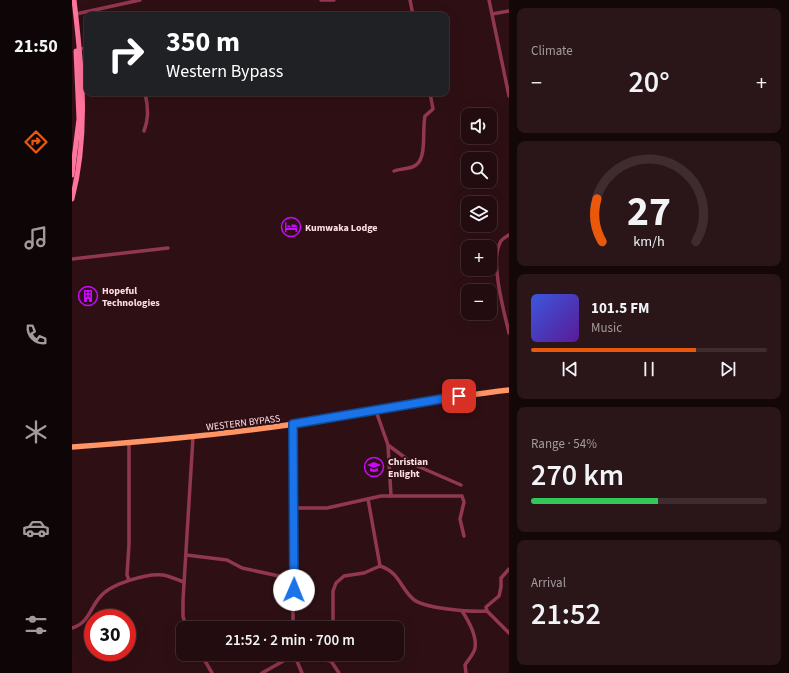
<!DOCTYPE html>
<html lang="en">
<head>
<meta charset="utf-8">
<style>
  body { margin:0; font-family:"Source Sans 3",sans-serif; background:#2a1518; color:#f1f3f6; height:100vh; display:flex; flex-direction:column; font-size:15px; white-space:nowrap }
  * { box-sizing:border-box; margin:0 }
  p { font-size:13px; color:#a29b9e }
  .icon { flex:none; width:22px; height:22px; fill:none; stroke:currentColor; stroke-width:2; stroke-linecap:round; stroke-linejoin:round }
  .map { position:relative; flex:1; overflow:hidden }
  .sheet { display:flex; flex-direction:column; gap:8px; padding:8px; background:#130708; width:280px }
  .sheet>* { flex:none }
  .guide { position:absolute; left:12px; top:12px; width:365px; height:84px; border-radius:8px; box-shadow:0 4px 16px #0002,0 0 0 1px #3f2c2f; background:#202124; color:#fff; overflow:hidden }
  .tools { position:absolute; left:389px; top:108px; display:grid; gap:8px }
  .tools a { display:grid; place-items:center; width:36px; height:36px; border-radius:8px; background:#220c0f; box-shadow:0 4px 16px #0002,0 0 0 1px #3f2c2f; font-size:20px }
  .speed { position:absolute; left:12px; top:609px; display:flex; gap:8px; font-size:20px; font-weight:700; text-align:center }
  .speed>* { display:grid; place-content:center; width:52px; height:52px; border-radius:50%; background:#220c0f; box-shadow:0 4px 16px #0002,0 0 0 1px #3f2c2f; line-height:1 }
  .speed .limit { border:6px solid #d22; background:#fff; color:#111 }
  .pin { position:absolute; display:grid; place-items:center; width:34px; height:34px; color:#fff; margin:-17px; border-radius:8px; box-shadow:0 2px 6px #0006 }
  .me { position:absolute; width:44px; margin:-22px; rotate:1deg; stroke-linejoin:round; filter:drop-shadow(0 0 3px #0008) }
  .turn { display:flex; align-items:center; gap:14px; height:84px; padding:0 16px; font-size:18px }
  .turn .icon { width:52px; height:52px; stroke-width:2.5 }
  .turn b { display:block; font-size:28px; line-height:34px }
  .big { font-size:30px; font-weight:600; line-height:1.1 }
  .sheet .widget { flex:1; display:flex; flex-direction:column; justify-content:center; gap:6px; min-width:0; padding:0 14px; border-radius:8px; background:#2a1518 }
  .sheet .dial { align-items:center; gap:0 }
  .dial svg { height:104px; overflow:visible; fill:none; stroke:#3f2c2f; stroke-width:7; stroke-linecap:round; text-anchor:middle }
  .dial text { fill:#f1f3f6; stroke:none }
  .song { display:flex; align-items:center; gap:12px }
  .cover { width:48px; height:48px; border-radius:6px; background:linear-gradient(135deg,hsl(230 70% 55%),hsl(270 70% 35%)) }
  .played { height:4px; border-radius:2px; background:linear-gradient(90deg,#ea580c 70%,#3f2c2f 70%) }
  .keys { display:flex; justify-content:space-around; direction:ltr }
  .heat { display:flex; justify-content:space-between; align-items:center; font-size:22px; direction:ltr }
  .charge { height:6px; border-radius:3px; background:linear-gradient(90deg,#34c759 54%,#3f2c2f 0) }
  .trip { position:absolute; left:104px; top:621px; width:228px; height:40px; border-radius:8px; background:#220c0f; box-shadow:0 4px 16px #0002,0 0 0 1px #3f2c2f; font-weight:600; line-height:40px; text-align:center }
  main { display:flex; flex:1; min-height:0 }
  .tab-bar { display:flex; flex-direction:column; width:72px; justify-content:space-around; align-items:center; background:#0e0506; color:#a29b9e }
  .tab-bar .icon { width:28px; height:28px }
  .tab-bar .on { color:#ea580c }
  .tab-bar b { font-size:18px; color:#f1f3f6 }
  .map>svg:first-child { display:block }
</style>
</head>
<body>
<main>
<nav class="tab-bar">
<b>21:50</b>
<svg class="icon on" aria-label="directions" viewBox="0 0 24 24"><path d="M12 3l9 9-9 9-9-9zM9 14v-3h6M13 9l2 2-2 2"/></svg>
<svg class="icon" aria-label="music" viewBox="0 0 24 24"><path d="M9 18V5l10-2v13"/><circle cx="6" cy="18" r="3"/><circle cx="16" cy="16" r="3"/></svg>
<svg class="icon" aria-label="phone" viewBox="0 0 24 24"><path d="M5 4h4l2 5-3 2q2 4 5 5l2-3 5 2v4C11 20 4 13 5 4z"/></svg>
<svg class="icon" aria-label="climate" viewBox="0 0 24 24"><path d="M12 3v18M4 7l16 10M4 17L20 7"/></svg>
<svg class="icon" aria-label="car" viewBox="0 0 24 24"><path d="M5 17H2v-5l4-1 3-4h7l3 4 3 1v5h-3M9 17h6M6 11h13"/><circle cx="7" cy="17" r="2"/><circle cx="17" cy="17" r="2"/></svg>
<svg class="icon" aria-label="filters" viewBox="0 0 24 24"><path d="M4 7h16M4 17h16"/><circle cx="9" cy="7" r="2"/><circle cx="15" cy="17" r="2"/></svg>
</nav>
<div class="map">
<svg width="437" height="673" viewBox="0 0 437 673">
  <rect width="100%" height="100%" fill="#2e1014"/>
  <g fill="none" stroke-linecap="round" stroke-linejoin="round">
    <g stroke="#913750" stroke-width="3.5">
      <polyline points="249,0 262,0"/>
      <polyline points="338,0 341,15"/>
      <polyline points="417,0 437,96"/>
      <polyline points="4,14 68,0"/>
      <polyline points="420,14 437,11"/>
      <polyline points="7,49 15,48"/>
      <path d="M72,131C77,119 76,105 73,93"/>
      <path d="M322,171C329,168 337,170 344,165C355,158 350,129 353,116L361,109L358,93"/>
      <path d="M437,235C434,237 429,239 428,243C418,261 432,312 437,333"/>
      <polyline points="0,259 96,248"/>
      <polyline points="304,411 316,445 343,465 389,485"/>
      <polyline points="316,445 319,496"/>
      <polyline points="296,499 308,566"/>
      <polyline points="222,508 255,508 309,496 390,496 392,502 388,519 392,536"/>
      <polyline points="114,555 155,560 170,568 207,576 221,590"/>
      <polyline points="437,569 429,578 429,587 427,596 414,607 415,611 437,633"/>
      <polyline points="57,580 55,575 57,544 57,443"/>
      <path d="M390,611C396,620 405,636 403,648C402,654 396,660 393,665L394,673"/>
      <path d="M0,628C17,623 18,608 28,597C38,584 75,573 91,575C98,576 105,580 112,582"/>
      <polyline points="114,628 111,616 111,600 121,437"/>
      <polyline points="221,628 221,424"/>
      <path d="M261,628V591L264,583L272,576L292,573L308,566C327,572 328,587 340,598C350,609 400,612 415,611"/>
      <polyline points="129,654 140,673"/>
      <polyline points="222,654 230,673"/>
      <polyline points="260,662 263,654"/>
      <polyline points="190,673 222,655 259,661 267,673"/>
    </g>
    <g stroke="#ff749d" stroke-width="5">
      <polyline points="0,175 7,119 4,51"/>
      <path d="M0,199C17,133 10,67 2,0"/>
    </g>
    <path stroke="#ff9464" stroke-width="5.5" d="M0,447C83,441 167,433 249,420C312,410 374,397 437,390"/>
  </g>
  <g fill="none" stroke-linecap="round" stroke-linejoin="round">
    <defs>
      <polyline id="route" points="222,590 221,424 387,396"/>
    </defs>
    <use href="#route" stroke="#114b97" stroke-width="10"/>
    <use href="#route" stroke="#1a73e8" stroke-width="7"/>
  </g>
  <defs>
    <symbol id="hotel-ring" viewBox="-11 -11 22 22"><circle r="9.5" fill="#2e1014" stroke="#c909ff" stroke-width="1.5"/><path d="M-6-4.5h1.5V1H6V5H4.5V3h-9V5H-6ZM-4 0a1.8 1.8 0 1 1 3.6 0ZM.5 0V-2.5h3Q6-2.5 6 0Z" fill="#c909ff"/></symbol>
    <symbol id="building-ring" viewBox="-11 -11 22 22"><circle r="9.5" fill="#2e1014" stroke="#c909ff" stroke-width="1.5"/><path d="M-4-6H4V6H1V3H-1V6H-4ZM-2.5-4.3h1.7v1.8h-1.7ZM.8-4.3h1.7v1.8H.8ZM-2.5-1h1.7V.8h-1.7ZM.8-1h1.7V.8H.8Z" fill="#c909ff"/></symbol>
    <symbol id="school-ring" viewBox="-11 -11 22 22"><circle r="9.5" fill="#2e1014" stroke="#c909ff" stroke-width="1.5"/><path d="M0-5L7-2L0 1L-7-2ZM-4 1L0 2.5L4 1V4Q0 6-4 4Z" fill="#c909ff"/></symbol>
  </defs>
  <g fill-rule="evenodd">
    <use href="#hotel-ring" x="208" y="216" width="22" height="22"/>
    <use href="#building-ring" x="5" y="285" width="22" height="22"/>
    <use href="#school-ring" x="291" y="456" width="22" height="22"/>
  </g>
  <g text-anchor="middle" stroke-width="4" stroke-linejoin="round" paint-order="stroke">
    <g font-size="10" font-weight="bold" fill="#ffdde4" stroke="#2e1014" text-anchor="start">
      <text x="233" y="231">Kumwaka Lodge</text>
      <text x="30" y="294">Hopeful<tspan x="30" dy="12">Technologies</tspan></text>
      <text x="316" y="465">Christian<tspan x="316" dy="12">Enlight</tspan></text>
    </g>
    <g font-size="10" fill="#ffdde4" stroke="#2e1014">
      <text transform="translate(171 422) rotate(-7)" y="4">WESTERN BYPASS</text>
    </g>
  </g>
</svg>
<div class="tools">
<a><svg class="icon" aria-label="sound" viewBox="0 0 24 24"><path d="M4 9h4l5-4v14l-5-4H4zM17 9q2 3 0 6"/></svg></a>
<a><svg class="icon" aria-label="search" viewBox="0 0 24 24"><circle cx="10" cy="10" r="6"/><path d="M15 15l6 6"/></svg></a>
<a><svg class="icon" aria-label="layers" viewBox="0 0 24 24"><path d="M12 4l9 5-9 5-9-5zM3 14l9 5 9-5"/></svg></a>
<a>+</a>
<a>−</a>
</div>
<div class="speed"><div class="limit">30</div></div>
<div class="pin" style="left:387px;top:396px;background:#d93025"><svg class="icon" aria-label="arrive" viewBox="0 0 24 24"><path d="M6 21V4h12l-3 4 3 4H6"/></svg></div>
<svg class="me" style="left:222px;top:590px" viewBox="-20 -20 40 40"><circle r="19" fill="#fff"/><path d="M0-13L10 11 0 6-10 11z" fill="#1a73e8"/></svg>
<div class="trip">21:52 · 2 min · 700 m</div>
<div class="guide">
<div class="turn"><svg class="icon" aria-label="right" viewBox="0 0 24 24"><path d="M7 20v-9h11M14 6l5 5-5 5"/></svg><div><b>350 m</b>Western Bypass</div></div>
</div>
</div>
<section class="sheet">
<div class="widget"><p>Climate</p>
<div class="heat"><a>−</a><b class="big">20°</b><a>+</a></div>
</div>
<div class="widget dial"><svg viewBox="0 0 100 80">
<path d="M14 69A42 42 0 1 1 86 69"/>
<path d="M14 69A42 42 0 0 1 10 36" stroke="#ea580c"/>
<text x="50" y="56" font-size="32" font-weight="700">27</text>
<text x="50" y="72" font-size="11">km/h</text>
</svg></div>
<div class="widget">
<div class="song"><i class="cover"></i><div><b>101.5 FM</b><p>Music</p></div></div>
<div class="played"></div>
<div class="keys"><svg class="icon" aria-label="previous" viewBox="0 0 24 24"><path d="M18 5L8 12l10 7zM5 5v14"/></svg><svg class="icon" aria-label="pause" viewBox="0 0 24 24"><path d="M8 5v14M16 5v14"/></svg><svg class="icon" aria-label="next" viewBox="0 0 24 24"><path d="M6 5l10 7-10 7zM19 5v14"/></svg></div>
</div>
<div class="widget"><p>Range · 54%</p><b class="big">270 km</b><div class="charge"></div></div>
<div class="widget"><p>Arrival</p><b class="big">21:52</b></div>
</section>
</main>
</body>
</html>
